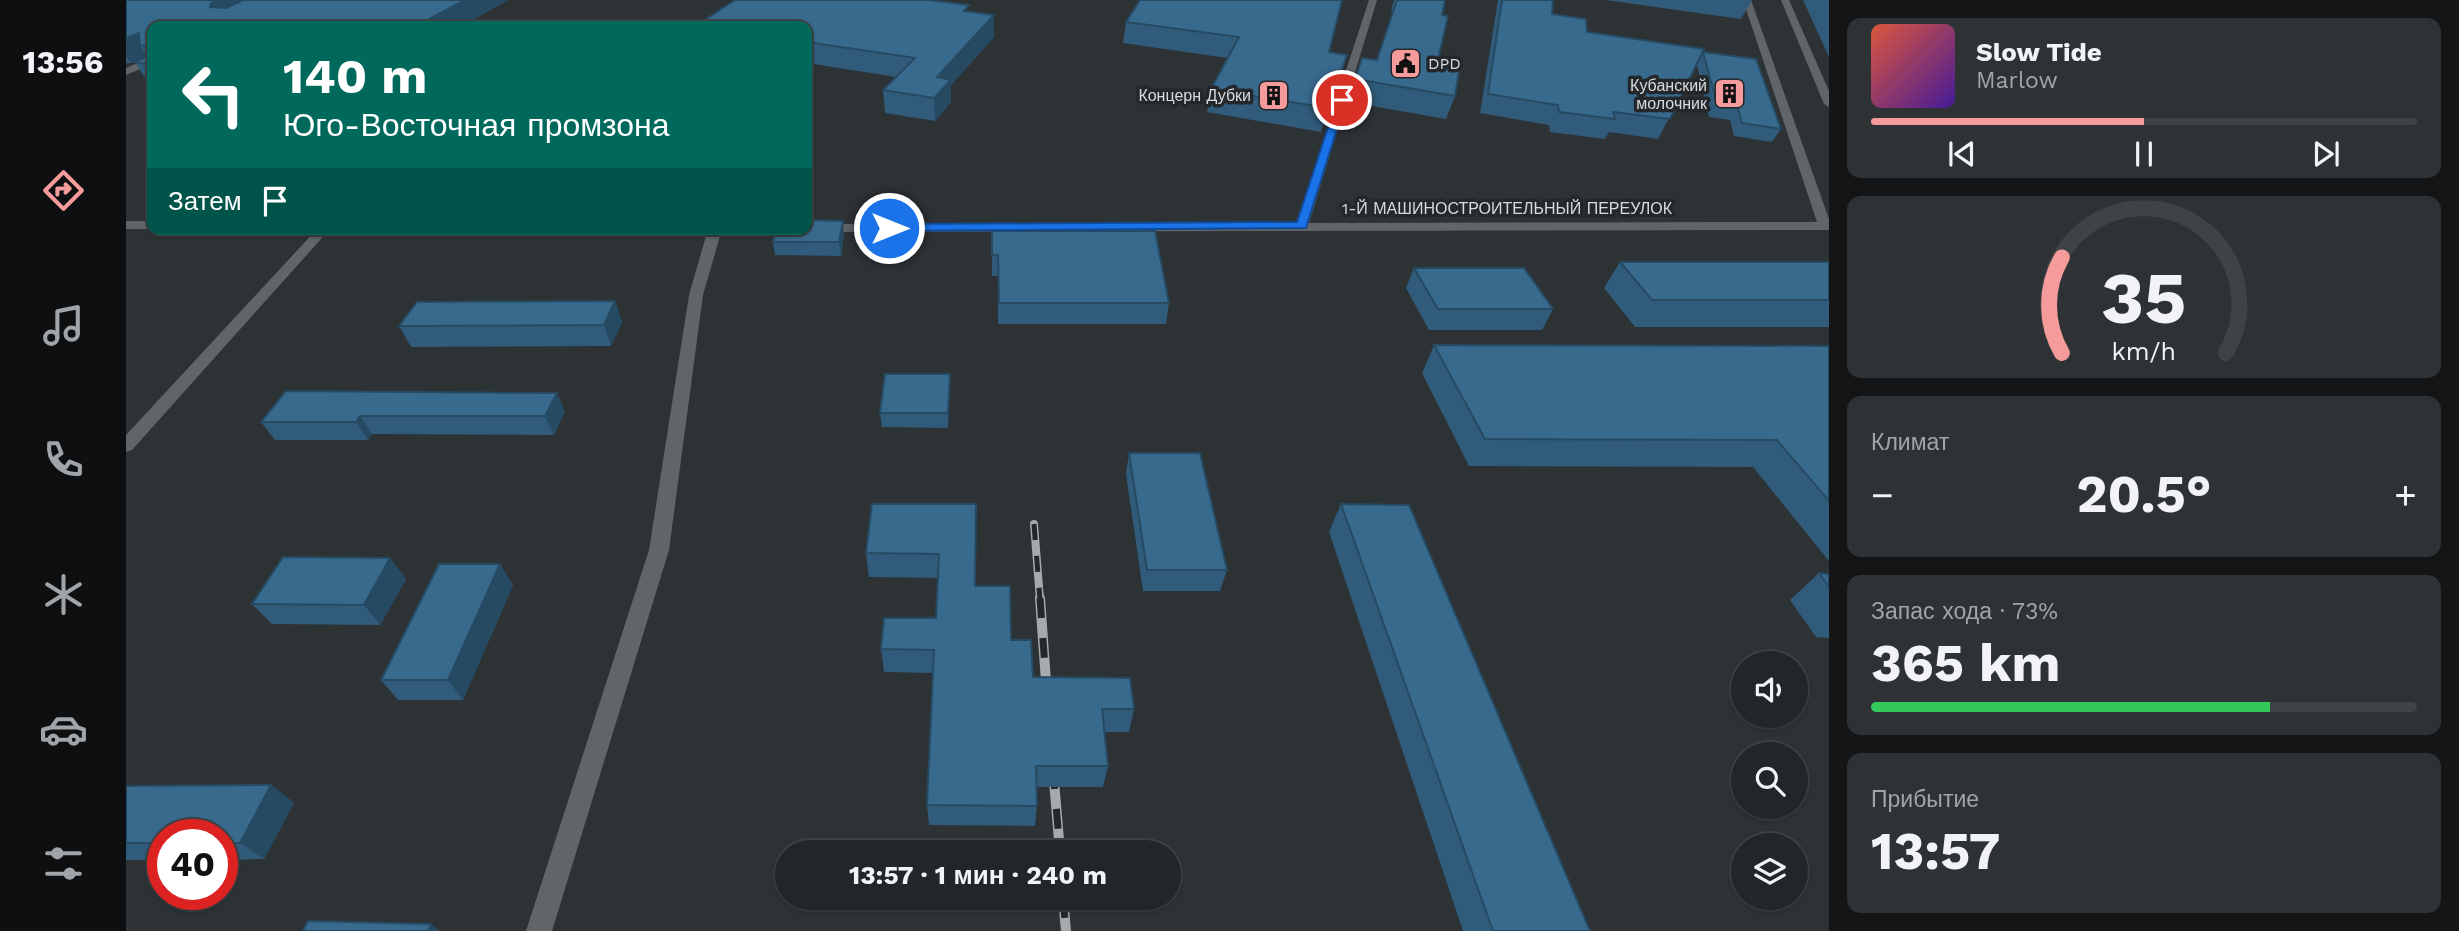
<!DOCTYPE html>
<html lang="ru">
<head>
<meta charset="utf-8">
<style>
  body { margin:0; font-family:"Work Sans",sans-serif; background:#2e3234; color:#f1f3f6; height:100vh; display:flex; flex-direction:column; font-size:26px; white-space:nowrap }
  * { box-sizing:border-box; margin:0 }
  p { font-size:23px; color:#a2a5a8 }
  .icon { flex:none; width:38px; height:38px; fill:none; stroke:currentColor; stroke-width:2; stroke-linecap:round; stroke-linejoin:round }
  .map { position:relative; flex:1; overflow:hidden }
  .sheet { display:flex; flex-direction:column; gap:18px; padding:18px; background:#131516; width:630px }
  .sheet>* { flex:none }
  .banner { position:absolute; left:21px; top:21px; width:665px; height:214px; border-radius:14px; box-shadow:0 2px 5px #0004,0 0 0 2px #3f4345; background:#00695c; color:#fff; overflow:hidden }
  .controls { position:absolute; left:1605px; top:651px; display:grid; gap:14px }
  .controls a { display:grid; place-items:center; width:77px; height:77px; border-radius:50%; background:#222628; box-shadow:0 2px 5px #0004,0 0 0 2px #3f4345; font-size:35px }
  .speed { position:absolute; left:21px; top:819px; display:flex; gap:14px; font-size:35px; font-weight:700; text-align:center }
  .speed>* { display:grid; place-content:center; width:91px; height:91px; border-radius:50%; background:#222628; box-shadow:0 2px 5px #0004,0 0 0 2px #3f4345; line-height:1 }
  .speed .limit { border:10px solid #d22; background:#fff; color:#111 }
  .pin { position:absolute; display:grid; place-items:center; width:60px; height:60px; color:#fff; margin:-30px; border:4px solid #fff; border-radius:50%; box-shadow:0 2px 7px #0007 }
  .me { position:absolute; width:77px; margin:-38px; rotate:90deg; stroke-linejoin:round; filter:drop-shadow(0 0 5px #0008) }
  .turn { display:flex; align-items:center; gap:24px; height:147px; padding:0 21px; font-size:32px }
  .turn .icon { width:91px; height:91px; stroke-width:2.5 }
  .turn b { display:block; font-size:49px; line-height:60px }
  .then { display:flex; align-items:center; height:66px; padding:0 21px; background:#0003; gap:14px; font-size:26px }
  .big { font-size:52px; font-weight:700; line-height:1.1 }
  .sheet .tile { flex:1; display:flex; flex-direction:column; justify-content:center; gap:10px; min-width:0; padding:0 24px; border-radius:14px; background:#2e3234 }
  .sheet .dial { align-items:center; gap:0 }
  .dial svg { height:182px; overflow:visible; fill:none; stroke:#3f4345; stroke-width:7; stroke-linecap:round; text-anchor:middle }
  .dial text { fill:#f1f3f6; stroke:none }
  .song { display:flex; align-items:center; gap:21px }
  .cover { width:84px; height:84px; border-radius:10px; background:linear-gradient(135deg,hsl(10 70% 55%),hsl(260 70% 35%)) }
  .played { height:7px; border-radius:4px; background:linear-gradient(90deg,#f59b9c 50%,#3f4345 50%) }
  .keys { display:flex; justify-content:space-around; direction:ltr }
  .heat { display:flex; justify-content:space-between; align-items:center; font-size:38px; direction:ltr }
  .charge { height:10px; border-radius:5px; background:linear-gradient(90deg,#34c759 73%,#3f4345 0) }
  .trip { position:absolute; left:649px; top:840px; width:406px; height:70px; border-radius:35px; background:#222628; box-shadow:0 2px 5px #0004,0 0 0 2px #3f4345; font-weight:700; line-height:70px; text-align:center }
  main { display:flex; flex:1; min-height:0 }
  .menu { display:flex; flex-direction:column; width:126px; justify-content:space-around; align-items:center; background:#0e0f10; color:#a2a5a8 }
  .menu .icon { width:49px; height:49px }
  .menu .selected { color:#f59b9c }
  .menu b { font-size:32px; color:#f1f3f6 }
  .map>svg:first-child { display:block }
</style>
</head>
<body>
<main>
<nav class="menu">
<b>13:56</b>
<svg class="icon selected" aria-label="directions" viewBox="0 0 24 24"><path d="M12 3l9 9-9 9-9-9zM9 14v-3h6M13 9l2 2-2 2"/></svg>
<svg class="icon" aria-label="music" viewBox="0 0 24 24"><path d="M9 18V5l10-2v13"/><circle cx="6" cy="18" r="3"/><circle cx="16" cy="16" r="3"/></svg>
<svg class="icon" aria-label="phone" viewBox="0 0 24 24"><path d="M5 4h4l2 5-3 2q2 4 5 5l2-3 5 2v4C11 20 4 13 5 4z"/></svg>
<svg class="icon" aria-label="climate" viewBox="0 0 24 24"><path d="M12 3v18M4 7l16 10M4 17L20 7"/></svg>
<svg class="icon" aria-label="car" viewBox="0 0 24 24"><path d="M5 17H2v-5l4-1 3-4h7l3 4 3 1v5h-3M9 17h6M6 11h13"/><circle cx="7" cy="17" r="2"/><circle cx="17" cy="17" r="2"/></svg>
<svg class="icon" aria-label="filters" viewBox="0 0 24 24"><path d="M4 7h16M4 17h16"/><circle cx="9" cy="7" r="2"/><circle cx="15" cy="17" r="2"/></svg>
</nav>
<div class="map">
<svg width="1703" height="931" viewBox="0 0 1703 931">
  <rect width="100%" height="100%" fill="#2d3235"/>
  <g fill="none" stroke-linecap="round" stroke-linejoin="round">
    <g fill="#606569" fill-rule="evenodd">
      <polygon points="1243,0 1251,0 1183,223 1691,222 1617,0 1625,0 1703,219 1703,230 681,232 675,229 681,229 681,224 1170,223"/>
      <polygon points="1655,0 1663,0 1703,91 1703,107 1698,104"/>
      <polygon points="26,57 26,64 0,75 0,68"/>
      <rect x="0" y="221" width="26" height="8"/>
      <polygon points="191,229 204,229 6,450 0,452 0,435"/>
      <polygon points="582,229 596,229 577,295 543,550 426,931 400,931 523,550 563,295"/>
    </g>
    <defs>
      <polyline id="rail-far1" points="908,524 914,600"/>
      <g id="rail">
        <polyline points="914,598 921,695"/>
        <polyline points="927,769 934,852"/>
        <polyline points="937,898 940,931"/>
      </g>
    </defs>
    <use href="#rail-far1" stroke="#a6aaac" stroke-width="8"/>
    <use href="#rail" stroke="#a6aaac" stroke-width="10"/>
    <use href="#rail-far1" stroke="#24282b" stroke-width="5" stroke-dasharray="16" stroke-linecap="butt"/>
    <use href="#rail" stroke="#24282b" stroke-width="7" stroke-dasharray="20" stroke-linecap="butt"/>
  </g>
  <g fill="#305b7a">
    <polygon points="0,0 382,0 336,26 26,26 26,85 23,84 9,62 21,57 5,63 0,63"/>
    <polygon points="1014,0 1203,52 1221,55 1215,77 1195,132 1081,112 1085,89 1101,58 997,43 1000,22"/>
    <polygon points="1268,0 1319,0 1310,68 1329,96 1320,119 1223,102 1236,58 1251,60 1267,11 1265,11"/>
    <polygon points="1372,0 1427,0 1426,14 1461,32 1577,52 1655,129 1646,142 1608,136 1604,120 1583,117 1571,65 1532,139 1483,132 1479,139 1424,132 1423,125 1354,113"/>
    <polygon points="1480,0 1626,0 1615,19"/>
    <polygon points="1677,0 1703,0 1703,57"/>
    <polygon points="843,12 868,37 825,85 825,102 809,121 759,113 757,90 770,77 681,63 681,26 571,25"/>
    <polygon points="866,231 1043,303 1040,324 872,324 872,276 866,276"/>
    <polygon points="718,235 715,256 649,255 647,242"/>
    <polygon points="1494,262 1703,262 1703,327 1509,327 1478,288"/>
    <polygon points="1288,268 1427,309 1416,330 1303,330 1280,288"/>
    <polygon points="489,301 496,322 485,346 285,347 273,326"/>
    <polygon points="1308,345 1703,346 1703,561 1627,467 1343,466 1296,373"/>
    <polygon points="824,374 822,428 756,427 754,413"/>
    <polygon points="160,391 439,411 428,435 246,434 242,440 149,440 135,422"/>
    <polygon points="1003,453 1101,570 1094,591 1017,591 1000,474"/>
    <polygon points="850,504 849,586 885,640 907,677 1008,709 1003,732 979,732 982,766 977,787 911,787 911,806 909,826 803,825 801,805 807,673 758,672 755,649 810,618 812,578 743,577 740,553"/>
    <polygon points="1215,504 1464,931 1337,931 1203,532"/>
    <polygon points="264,558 280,579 254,625 146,624 126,604"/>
    <polygon points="374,564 387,585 337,700 272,700 255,680"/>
    <polygon points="1693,573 1703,574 1703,638 1690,637 1664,600"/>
    <polygon points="145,785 168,803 138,859 96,860 96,835 37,835 37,860 0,860 0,786"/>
  </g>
  <g fill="#274a63">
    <polygon points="93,0 148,0 97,24 84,7 85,3"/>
    <polygon points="339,0 382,0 336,26 290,26"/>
    <polygon points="868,15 868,37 825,85 825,102 809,121 808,98 811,77"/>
    <polygon points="13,33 14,45 21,57 5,63 0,56 0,38"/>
    <polygon points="1221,55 1215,77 1195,132 1202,108"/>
    <polygon points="717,221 718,235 715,256 713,242"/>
    <polygon points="489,301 496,322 485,346 478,325"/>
    <polygon points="824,374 824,389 822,428 822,413"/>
    <polygon points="431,393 439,411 428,435 419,416"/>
    <polygon points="234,416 246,434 242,440 230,422"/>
    <polygon points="264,558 280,579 254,625 238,605"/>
    <polygon points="374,564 387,585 337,700 322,680"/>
    <polygon points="145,785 168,803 138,859 114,843"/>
    <polygon points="305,924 314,931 302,931"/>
  </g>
  <g fill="#386a8e" stroke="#274a63" stroke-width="2">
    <polygon points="0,0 93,0 85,3 84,7 100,8 117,0 339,0 290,26 26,26 26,46 14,45 13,33 0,38"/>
    <polygon points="609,0 803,0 843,5 838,11 868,15 811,77 825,80 808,98 757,90 789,58 681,42 681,26 571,25"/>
    <polygon points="1014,0 1216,0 1203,52 1221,55 1202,108 1085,89 1113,37 1000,22"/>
    <polygon points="1271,0 1319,0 1316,15 1322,16 1310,68 1333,71 1329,96 1229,79 1236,58 1251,60"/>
    <polygon points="1376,0 1427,0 1426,14 1460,19 1461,32 1578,49 1544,119 1487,112 1489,119 1433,112 1432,105 1362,94"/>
    <polygon points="1577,52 1630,59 1655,129 1616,123 1612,108 1591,104"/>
    <polygon points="26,54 26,65 9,62"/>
    <polygon points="681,220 717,221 713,242 647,242 650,229 681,229"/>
    <polygon points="866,231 1029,231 1043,303 873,303 872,255 866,255"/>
    <polygon points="1494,262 1703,262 1703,300 1526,300"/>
    <polygon points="1288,268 1398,268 1427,309 1312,309"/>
    <polygon points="489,301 478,325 273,326 291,302"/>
    <polygon points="1308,345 1703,346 1703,501 1651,440 1359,439"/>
    <polygon points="759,374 824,374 822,413 754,413"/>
    <polygon points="160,391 431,393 419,416 234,416 230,422 135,422"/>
    <polygon points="1003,453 1074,453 1101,570 1021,570"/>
    <polygon points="746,504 850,504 849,586 884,586 885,640 905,640 907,677 1004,678 1008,709 976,709 982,766 910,766 911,806 801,805 808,650 755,649 758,618 810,618 813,554 740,553"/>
    <polygon points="1215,504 1283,505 1464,931 1367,931"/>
    <polygon points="157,557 264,558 238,605 126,604"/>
    <polygon points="313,564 374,564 322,680 255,680"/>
    <polygon points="1693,573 1703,574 1703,587"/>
    <polygon points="145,785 114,843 96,843 96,835 37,835 37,843 0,843 0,786"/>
    <polygon points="182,921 305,924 302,931 177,931"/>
  </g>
  <polygon fill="#1a73e8" stroke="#114b97" stroke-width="2" points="1216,97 1220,100 1180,228 763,231 757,228 763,224 1171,222 1211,100"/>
  <defs>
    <symbol id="civic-square" viewBox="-11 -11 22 22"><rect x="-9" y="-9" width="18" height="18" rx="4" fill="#f59b9c" stroke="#24282b"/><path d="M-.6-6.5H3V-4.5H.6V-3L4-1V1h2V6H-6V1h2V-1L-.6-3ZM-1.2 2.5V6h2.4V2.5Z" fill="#111"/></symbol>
    <symbol id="building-square" viewBox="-11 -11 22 22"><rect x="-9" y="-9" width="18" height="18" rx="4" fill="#f59b9c" stroke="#24282b"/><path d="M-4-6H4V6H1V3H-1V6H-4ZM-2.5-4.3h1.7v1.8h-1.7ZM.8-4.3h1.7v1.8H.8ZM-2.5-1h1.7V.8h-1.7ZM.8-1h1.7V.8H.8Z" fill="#111"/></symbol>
  </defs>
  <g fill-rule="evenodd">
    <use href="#civic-square" x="1262" y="46" width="35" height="35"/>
    <use href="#building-square" x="1586" y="76" width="35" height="35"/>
    <use href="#building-square" x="1130" y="78" width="35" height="35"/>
  </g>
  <g text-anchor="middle" stroke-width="7" stroke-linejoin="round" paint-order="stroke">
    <g font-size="16" fill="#d8dbdd" stroke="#24282b" text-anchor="end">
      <text x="1302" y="69" text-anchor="start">DPD</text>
      <text x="1581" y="91">Кубанский<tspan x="1581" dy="18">молочник</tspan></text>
      <text x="1125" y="101">Концерн Дубки</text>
    </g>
    <g font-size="16" fill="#d8dbdd" stroke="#24282b">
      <text x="1381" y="214">1-Й МАШИНОСТРОИТЕЛЬНЫЙ ПЕРЕУЛОК</text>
    </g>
  </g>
</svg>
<div class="controls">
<a><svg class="icon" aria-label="sound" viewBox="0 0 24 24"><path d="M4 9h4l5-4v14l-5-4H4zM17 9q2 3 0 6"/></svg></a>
<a><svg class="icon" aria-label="search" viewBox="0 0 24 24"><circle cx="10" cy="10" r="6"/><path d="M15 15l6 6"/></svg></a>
<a><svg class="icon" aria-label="layers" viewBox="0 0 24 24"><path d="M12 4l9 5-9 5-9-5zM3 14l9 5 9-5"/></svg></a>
</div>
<div class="speed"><div class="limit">40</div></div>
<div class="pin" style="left:1216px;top:100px;background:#d93025"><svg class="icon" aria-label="arrive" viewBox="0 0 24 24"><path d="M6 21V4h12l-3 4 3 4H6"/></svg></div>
<svg class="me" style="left:763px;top:228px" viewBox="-20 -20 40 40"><circle r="17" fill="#1a73e8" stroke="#fff" stroke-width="3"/><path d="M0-11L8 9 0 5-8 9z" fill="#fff"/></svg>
<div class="trip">13:57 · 1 мин · 240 m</div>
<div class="banner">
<div class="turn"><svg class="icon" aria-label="left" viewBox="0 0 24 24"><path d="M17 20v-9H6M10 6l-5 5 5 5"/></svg><div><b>140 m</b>Юго-Восточная промзона</div></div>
<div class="then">Затем<svg class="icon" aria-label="arrive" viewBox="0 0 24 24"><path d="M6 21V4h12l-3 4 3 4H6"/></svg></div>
</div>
</div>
<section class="sheet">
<div class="tile">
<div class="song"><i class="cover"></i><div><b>Slow Tide</b><p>Marlow</p></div></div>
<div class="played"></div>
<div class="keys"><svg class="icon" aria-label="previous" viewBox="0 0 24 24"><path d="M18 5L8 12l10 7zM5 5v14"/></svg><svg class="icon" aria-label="pause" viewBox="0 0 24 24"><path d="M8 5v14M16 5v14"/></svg><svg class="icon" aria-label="next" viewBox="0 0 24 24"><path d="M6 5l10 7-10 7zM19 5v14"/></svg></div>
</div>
<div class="tile dial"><svg viewBox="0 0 100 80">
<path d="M14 69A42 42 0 1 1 86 69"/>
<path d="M14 69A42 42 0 0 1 14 27" stroke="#f59b9c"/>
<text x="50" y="56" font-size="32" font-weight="700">35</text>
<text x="50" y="72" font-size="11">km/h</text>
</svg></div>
<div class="tile"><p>Климат</p>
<div class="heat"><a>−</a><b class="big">20.5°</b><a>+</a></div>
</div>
<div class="tile"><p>Запас хода · 73%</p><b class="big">365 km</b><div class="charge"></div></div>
<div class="tile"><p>Прибытие</p><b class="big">13:57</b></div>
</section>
</main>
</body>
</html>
